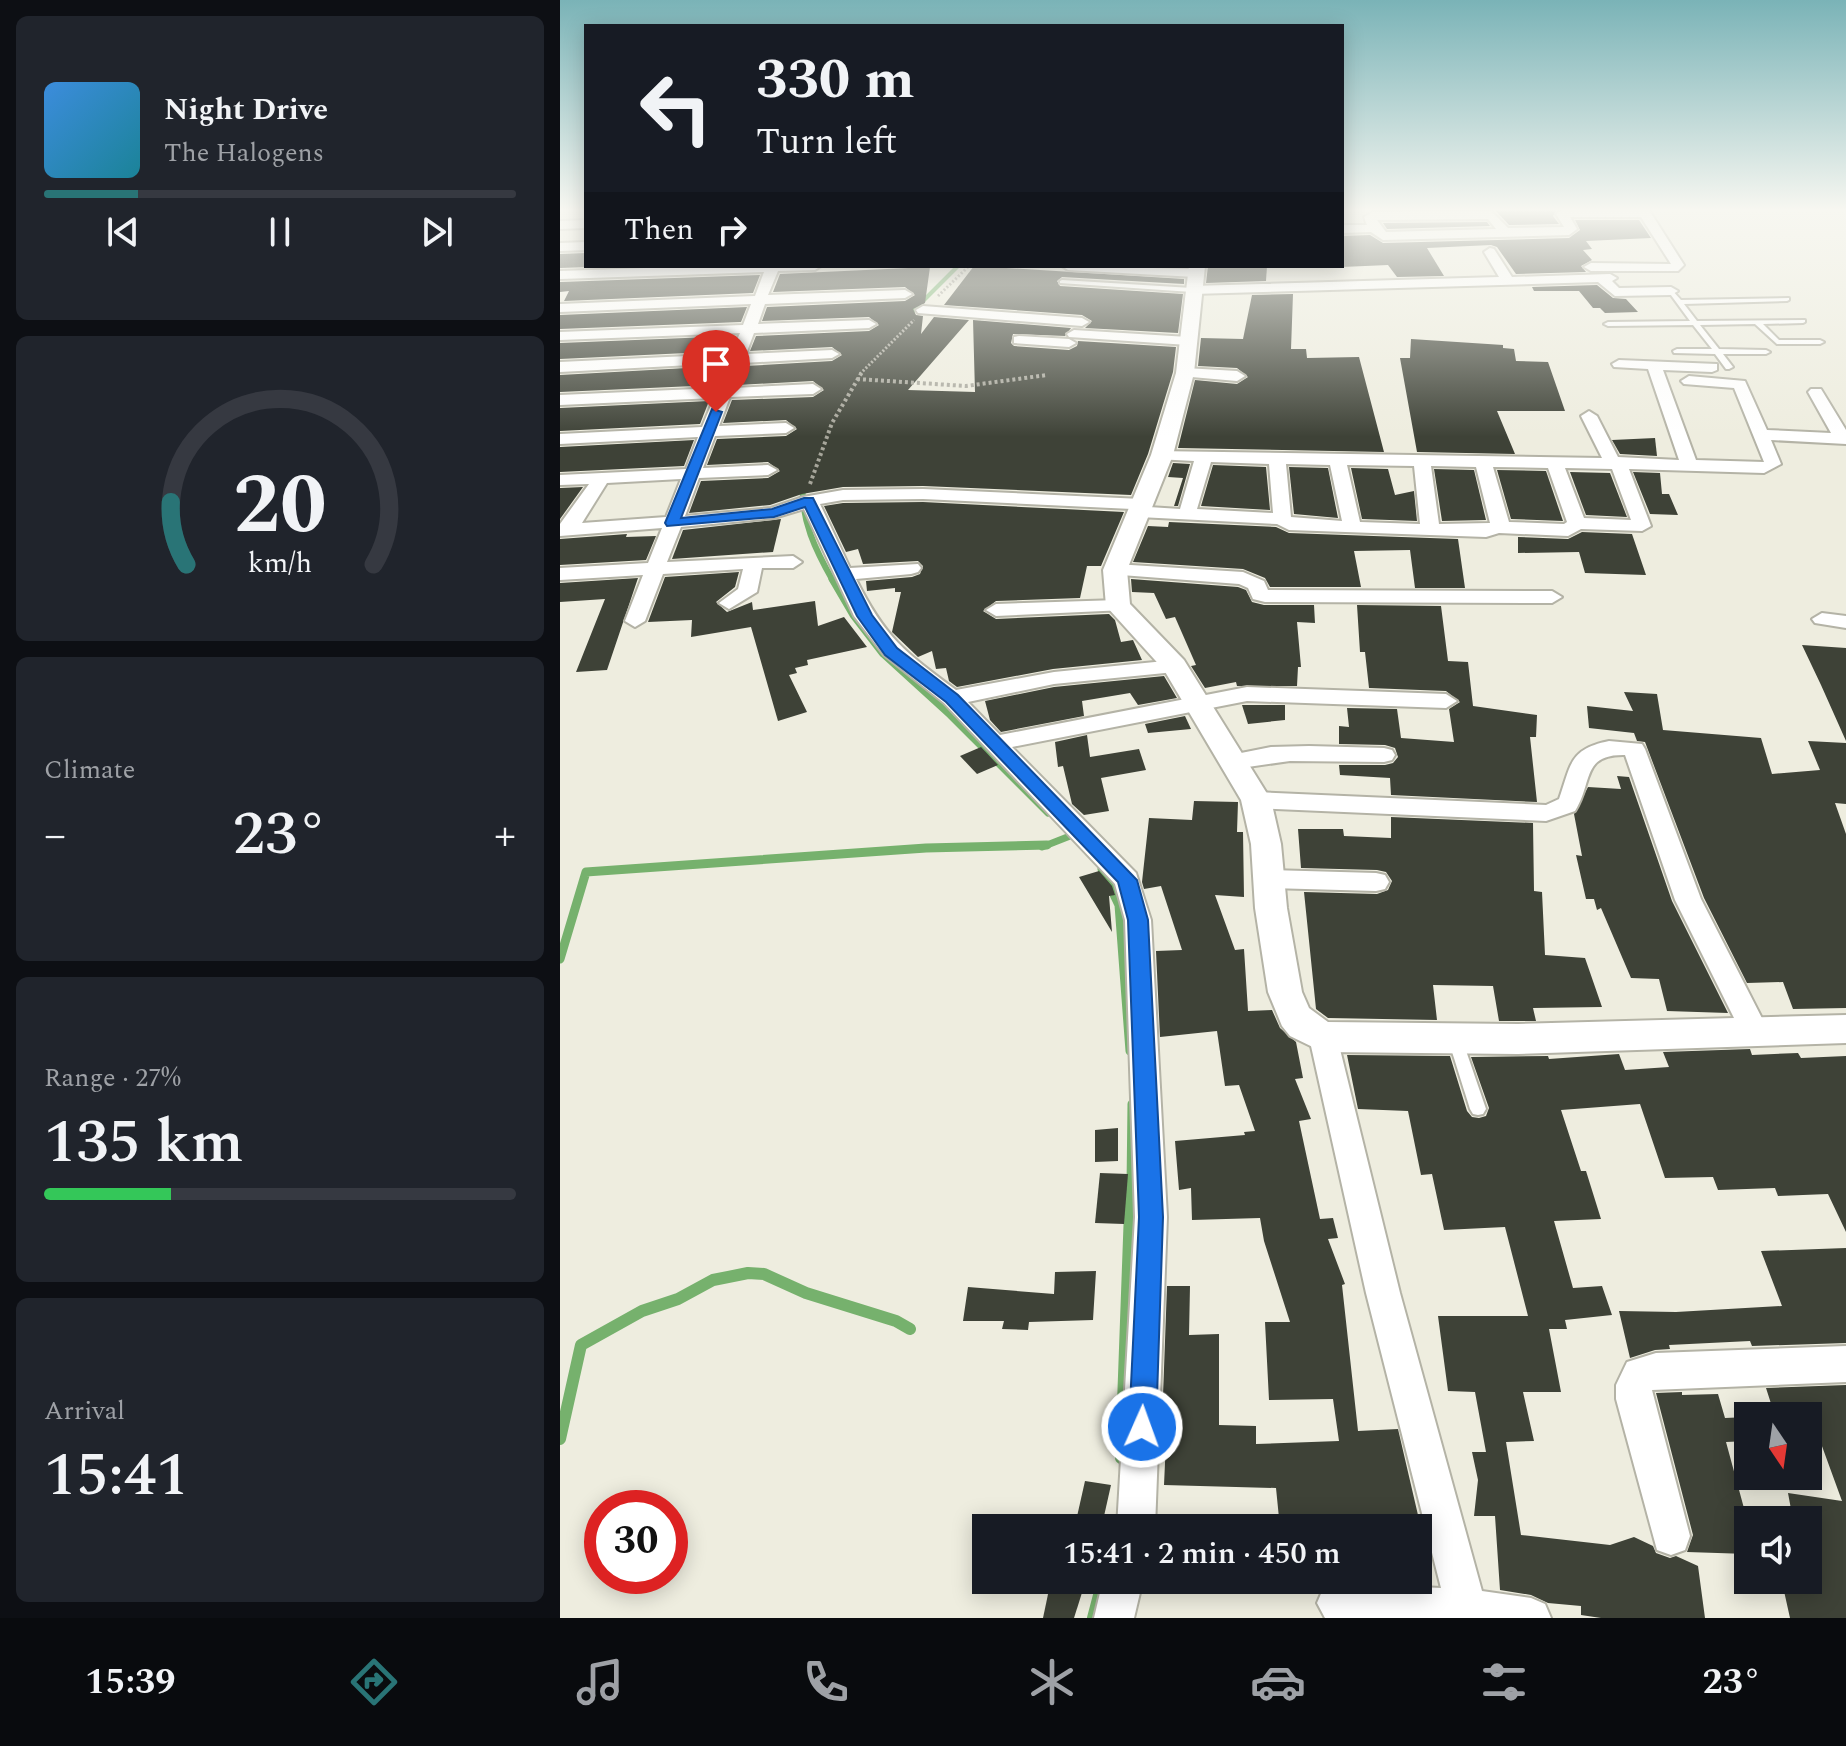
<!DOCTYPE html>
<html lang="en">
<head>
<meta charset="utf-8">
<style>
  body { margin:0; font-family:Spectral,serif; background:#20242c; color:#f1f3f6; height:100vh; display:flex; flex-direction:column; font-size:30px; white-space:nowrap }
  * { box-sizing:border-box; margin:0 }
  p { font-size:26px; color:#9ea1a6 }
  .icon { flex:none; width:44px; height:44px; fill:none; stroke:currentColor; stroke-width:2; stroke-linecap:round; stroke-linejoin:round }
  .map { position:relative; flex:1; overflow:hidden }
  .sheet { display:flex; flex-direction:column; gap:16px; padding:16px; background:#0d0f14; width:560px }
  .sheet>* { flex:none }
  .banner { position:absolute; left:24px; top:24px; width:760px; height:244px; border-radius:0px; box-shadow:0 4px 20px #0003; background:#171b24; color:#f1f3f6; overflow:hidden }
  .needle { width:52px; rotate:167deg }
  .buttons { position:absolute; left:1174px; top:1402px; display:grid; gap:16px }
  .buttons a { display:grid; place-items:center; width:88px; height:88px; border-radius:0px; background:#171b24; box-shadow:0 4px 20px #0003; font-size:40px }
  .speed { position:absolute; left:24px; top:1490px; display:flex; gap:16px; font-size:40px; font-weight:700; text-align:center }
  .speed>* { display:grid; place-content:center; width:104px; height:104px; border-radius:50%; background:#171b24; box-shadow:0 4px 20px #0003; line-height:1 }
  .speed .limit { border:12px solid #d22; background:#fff; color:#111 }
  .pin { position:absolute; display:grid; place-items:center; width:68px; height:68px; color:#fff; margin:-82px -34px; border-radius:50% 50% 50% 0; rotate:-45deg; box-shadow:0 0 8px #0007 }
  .pin .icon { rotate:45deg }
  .me { position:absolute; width:88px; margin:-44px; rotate:2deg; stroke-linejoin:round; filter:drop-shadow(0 0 6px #0008) }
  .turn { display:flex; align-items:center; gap:28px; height:168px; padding:0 40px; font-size:36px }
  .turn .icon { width:104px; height:104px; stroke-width:2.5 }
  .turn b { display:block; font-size:56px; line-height:68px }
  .then { display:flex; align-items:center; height:76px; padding:0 40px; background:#0003; gap:16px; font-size:30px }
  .big { font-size:60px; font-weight:600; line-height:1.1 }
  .sheet .tile { flex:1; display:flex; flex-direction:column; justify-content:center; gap:12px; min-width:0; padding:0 28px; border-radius:12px; background:#20242c }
  .sheet .dial { align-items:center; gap:0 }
  .dial svg { height:208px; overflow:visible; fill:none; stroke:#363941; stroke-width:7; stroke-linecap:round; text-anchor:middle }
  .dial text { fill:#f1f3f6; stroke:none }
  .song { display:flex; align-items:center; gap:24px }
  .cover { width:96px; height:96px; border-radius:12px; background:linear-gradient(135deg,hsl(210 70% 55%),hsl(190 70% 35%)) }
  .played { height:8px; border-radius:4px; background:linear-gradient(90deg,#297476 20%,#363941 20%) }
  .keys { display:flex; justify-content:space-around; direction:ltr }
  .heat { display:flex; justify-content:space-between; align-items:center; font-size:44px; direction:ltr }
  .charge { height:12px; border-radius:6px; background:linear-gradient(90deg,#34c759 27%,#363941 0) }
  .trip { position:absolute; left:412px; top:1514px; width:460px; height:80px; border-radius:0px; background:#171b24; box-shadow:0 4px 20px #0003; font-weight:600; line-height:80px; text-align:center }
  .menu { display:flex; height:128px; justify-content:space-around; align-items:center; background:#090b0e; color:#9ea1a6 }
  .menu .icon { width:56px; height:56px }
  .menu .selected { color:#297476 }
  .menu b { font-size:36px; color:#f1f3f6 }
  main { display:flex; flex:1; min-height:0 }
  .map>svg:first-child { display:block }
</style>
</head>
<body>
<main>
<section class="sheet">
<div class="tile">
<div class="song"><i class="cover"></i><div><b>Night Drive</b><p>The Halogens</p></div></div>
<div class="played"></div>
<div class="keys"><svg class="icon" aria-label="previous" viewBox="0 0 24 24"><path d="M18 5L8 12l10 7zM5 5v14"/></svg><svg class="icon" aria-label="pause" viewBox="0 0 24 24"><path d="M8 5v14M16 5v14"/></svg><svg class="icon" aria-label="next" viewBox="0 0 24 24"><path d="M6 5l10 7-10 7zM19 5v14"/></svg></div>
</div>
<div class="tile dial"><svg viewBox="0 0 100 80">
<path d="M14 69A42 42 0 1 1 86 69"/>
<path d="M14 69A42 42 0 0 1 8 45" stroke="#297476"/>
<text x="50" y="56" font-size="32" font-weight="700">20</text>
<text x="50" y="72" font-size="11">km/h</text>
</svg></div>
<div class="tile"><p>Climate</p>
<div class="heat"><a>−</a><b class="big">23°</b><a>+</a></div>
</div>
<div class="tile"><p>Range · 27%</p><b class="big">135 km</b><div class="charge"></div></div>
<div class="tile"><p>Arrival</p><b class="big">15:41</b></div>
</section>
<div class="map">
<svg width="1286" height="1618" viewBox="0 0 1286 1618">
  <rect width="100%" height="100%" fill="#eeeddf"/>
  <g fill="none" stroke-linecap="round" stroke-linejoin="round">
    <polyline stroke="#76b16d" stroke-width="4" points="348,316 398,266"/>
    <path stroke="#76b16d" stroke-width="6" d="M243,484C240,519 256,551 273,581"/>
    <g stroke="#76b16d" stroke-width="7">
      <polyline points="272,579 293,615 323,654 390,715 488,813"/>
      <polyline points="482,847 510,836"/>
    </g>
    <g stroke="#76b16d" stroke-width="9">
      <polyline points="542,869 559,905 570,1051"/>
      <polyline points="0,959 26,872 366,848 487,845"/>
      <polyline points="571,1186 572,1104"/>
    </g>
    <g stroke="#76b16d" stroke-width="12">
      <polyline points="0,1439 21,1345 82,1311 118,1299 153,1280 188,1273 204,1274 246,1293 336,1321 350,1329"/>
      <polyline points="561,1458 571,1184"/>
      <polyline points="533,1618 543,1580"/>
    </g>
  </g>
  <g fill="#3e4237">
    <polygon points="935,210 996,210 993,216 999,224 949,225"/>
    <polygon points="1015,220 1079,220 1091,238 1026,241 1032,249 1023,250 1032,260 1021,266 1026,272 956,274 937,247 931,245 867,248 884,276 837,277 828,265 782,267 782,236 810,235 823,243 1009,238 1020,230"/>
    <polygon points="927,222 930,226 827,229 823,223"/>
    <polygon points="26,253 26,266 58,266 0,268 0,254"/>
    <polygon points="414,266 624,279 624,284 502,277 497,281 500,286 623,294 618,333 525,328 532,321 522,315 384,305"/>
    <polygon points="648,266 707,266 706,281 646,283"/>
    <polygon points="370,267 365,303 353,309 356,315 363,316 361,334 374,317 409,320 348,390 415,392 413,320 511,328 505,336 453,334 451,343 454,346 509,350 517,346 518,341 616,347 613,372 588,454 571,495 363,486 283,487 242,494 210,505 129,513 141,481 208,478 220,471 208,462 147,465 157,439 226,436 237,429 226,420 163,423 172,400 253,397 264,390 253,381 178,385 185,366 272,361 282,355 272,347 190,351 196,336 309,331 319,325 309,317 202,321 207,307 345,301 355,295 345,287 213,292 220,274"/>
    <polygon points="200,275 193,293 4,301 9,291 0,292 0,282"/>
    <polygon points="1037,285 1053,298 1066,299 1078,312 1045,313 1040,308 1033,308 1019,291 974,291 972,287"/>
    <polygon points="733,294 731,349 746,349 747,358 799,357 824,452 618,448 635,380 677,384 688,377 677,368 638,366 641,338 683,339 692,295"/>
    <polygon points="187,307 181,322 0,329 0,315"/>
    <polygon points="175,336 169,351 0,359 0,343"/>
    <polygon points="851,339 943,345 943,348 954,349 956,361 988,362 1005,411 937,411 955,454 857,452 840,358 850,358"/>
    <polygon points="163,366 156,385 0,392 0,375"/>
    <polygon points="149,401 140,424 0,431 0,408"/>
    <polygon points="1095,438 1097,456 1060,454 1052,440"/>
    <polygon points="134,440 124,466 0,472 0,447"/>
    <polygon points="613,463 630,464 618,506 614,506 623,478 608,477"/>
    <polygon points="653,465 706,467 710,510 641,506"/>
    <polygon points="729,467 768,468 778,518 734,514"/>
    <polygon points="791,468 828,469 835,495 854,491 857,521 802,519"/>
    <polygon points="874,469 914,470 926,520 882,521"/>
    <polygon points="937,470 986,471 1003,521 951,519"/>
    <polygon points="1010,472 1050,473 1067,517 1026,515"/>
    <polygon points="1073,472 1100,473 1102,494 1109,494 1118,515 1090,514"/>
    <polygon points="23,487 0,519 0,488"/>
    <polygon points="363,502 564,512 541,566 527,566 520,598 436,601 423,611 436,619 549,614 555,620 561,642 573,640 582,660 493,669 397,687 389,681 386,668 376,669 372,651 358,657 332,632 341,592 335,592 335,588 307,591 306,581 352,577 360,574 363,566 358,561 303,564 298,549 286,552 264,506 283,503"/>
    <polygon points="221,519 213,552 112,559 123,530"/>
    <polygon points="609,522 716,527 729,533 898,539 905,588 855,588 850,550 794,551 801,587 710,587 705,578 683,569 573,562 588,526 608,527"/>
    <polygon points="1022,532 1072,534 1086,575 1025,573 1019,552 958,553 958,537 1008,539"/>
    <polygon points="67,534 66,537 96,536 86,560 0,565 0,539"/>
    <polygon points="179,572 175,587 156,602 167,612 192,602 193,610 255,601 258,626 284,617 307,647 247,660 248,665 235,668 237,673 229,675 247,712 218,721 191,627 131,637 132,620 88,622 105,577"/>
    <polygon points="78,578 47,670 16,672 45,599 0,602 0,583"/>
    <polygon points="571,579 678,587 686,590 692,602 704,605 754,605 755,623 737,622 741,667 738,667 737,686 677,686 676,682 645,688 631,666 636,665 615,617 606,619 594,593 572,592"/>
    <polygon points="797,605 881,606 888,661 908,662 913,706 977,715 976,737 970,737 977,802 831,795 830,778 780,775 779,765 825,765 833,763 838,757 835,748 825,745 779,744 779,726 789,727 787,708 837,709 841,738 894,742 889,709 900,702 886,691 809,688 805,652 800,652"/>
    <polygon points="1242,645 1286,648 1286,741 1261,685"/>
    <polygon points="604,676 617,698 578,705 570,693 522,701 524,716 441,732 430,720 425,701 494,687"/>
    <polygon points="1064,692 1097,694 1103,730 1201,738 1212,774 1260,770 1248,741 1286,743 1286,804 1275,803 1286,834 1286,1008 1233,1009 1223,982 1187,983 1144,898 1085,742 1077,741 1074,733 1029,728 1027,706 1073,711"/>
    <polygon points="682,705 725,705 725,720 688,724"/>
    <polygon points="625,716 631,729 588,733 585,724"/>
    <polygon points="527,735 530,757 579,749 586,770 541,778 549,811 524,815 512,804 503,766 498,767 495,742"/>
    <polygon points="421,747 438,765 417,774 400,756"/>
    <polygon points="1057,776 1069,777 1112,901 1168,1013 1107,1011 1099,979 1071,978 1041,908 1037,910 1034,899 1026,899 1016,855 1022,856 1014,814 1028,787 1061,789"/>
    <polygon points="634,801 678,802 677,832 683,832 684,897 655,895 675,950 684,949 688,1011 712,1010 720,1028 736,1042 743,1078 735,1079 751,1119 739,1121 760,1219 773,1218 778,1238 768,1239 785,1284 782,1285 798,1431 838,1429 861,1528 720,1528 716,1488 604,1485 608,1396 603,1396 607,1286 630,1286 629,1335 659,1334 659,1425 696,1426 696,1444 779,1441 773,1399 709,1400 705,1322 730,1322 704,1241 700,1218 632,1220 631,1188 619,1190 615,1141 685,1135 684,1132 695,1131 679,1085 665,1086 657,1031 600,1037 596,951 622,950 601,886 584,889 582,882 589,818 632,820"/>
    <polygon points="831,817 973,823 974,891 982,892 985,955 1025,958 1042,1007 973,1008 976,1021 939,1021 933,986 873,985 877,1020 768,1018 756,1009 744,892 817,894 828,890 832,881 826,872 817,870 741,868 738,829 783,829 784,836 831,838"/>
    <polygon points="539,871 552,886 555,895 549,896 552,932 519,877"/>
    <polygon points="1190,1049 1192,1055 1238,1053 1241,1058 1286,1056 1286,1232 1268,1194 1218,1196 1215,1188 1158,1190 1153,1177 1105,1178 1080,1104 1001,1110 1021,1171 1026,1171 1041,1219 994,1221 1013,1288 1042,1286 1052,1315 1005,1320 1007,1329 989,1329 1001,1392 963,1392 974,1441 946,1442 961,1535 1050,1545 1074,1537 1093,1546 1096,1553 1110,1558 1116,1556 1138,1566 1145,1618 1041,1618 1021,1615 1021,1606 988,1603 971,1595 940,1590 935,1516 914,1516 918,1480 912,1452 926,1452 915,1392 888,1391 878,1316 968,1316 945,1227 884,1230 872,1174 861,1175 848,1111 798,1109 787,1055 890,1056 907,1111 912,1117 919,1118 926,1116 929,1108 911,1057 988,1056 989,1059 1059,1054 1065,1070 1109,1067 1103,1052"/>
    <polygon points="558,1128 558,1161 535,1162 535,1130"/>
    <polygon points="540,1173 568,1174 564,1224 535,1223"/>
    <polygon points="1286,1248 1286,1343 1192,1346 1190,1341 1109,1345 1110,1349 1095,1350 1070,1358 1059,1311 1116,1312 1222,1306 1201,1251"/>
    <polygon points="536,1271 533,1320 469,1322 468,1330 442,1329 444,1321 403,1321 408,1287 494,1294 495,1272"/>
    <polygon points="1286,1385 1286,1618 1230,1618 1222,1582 1248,1585 1248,1520 1233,1520 1228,1493 1282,1501 1251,1416 1215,1416 1206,1388"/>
    <polygon points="1122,1392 1122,1395 1158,1394 1165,1418 1188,1417 1188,1441 1166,1442 1188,1523 1188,1554 1127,1552 1133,1535 1096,1393"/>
    <polygon points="525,1481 551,1485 542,1525 516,1521"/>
    <polygon points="491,1580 526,1580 514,1618 483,1618"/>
  </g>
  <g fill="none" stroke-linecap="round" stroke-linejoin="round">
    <defs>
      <g id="service">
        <polygon points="502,280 632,288 635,290 632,292 500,283 500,281"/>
        <polygon points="1111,289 1121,300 1229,298 1229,300 1227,301 1124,304 1137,321 1245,320 1245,322 1243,323 1203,324 1219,340 1260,340 1264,342 1260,344 1217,344 1195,324 1140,325 1159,349 1206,350 1210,352 1206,354 1163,354 1173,367 1169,369 1166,369 1155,354 1114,353 1113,351 1117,349 1152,349 1133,325 1048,326 1044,324 1048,322 1130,321 1108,291"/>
        <polygon points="895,1033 900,1035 902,1039 926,1109 923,1114 918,1115 913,1114 910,1109 888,1039 890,1035"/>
      </g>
      <g id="minor">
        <path d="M1089,210L1124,265L1118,271H1031L1024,267L1031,263L1111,264L1081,217H1010L1017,229L1009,235L823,240L811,232L782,233V225H807L804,217L813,212L931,211L948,228L1004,227L996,214L1002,210ZM928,219L936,229L826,232L817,220Z"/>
        <polygon points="26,220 26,228 0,229 0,221"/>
        <polygon points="26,242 26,250 0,251 0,243"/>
        <polygon points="930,248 934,249 952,277 1050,274 1057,278 1052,281 1059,288 1111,287 1118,291 1111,295 1055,296 1038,282 632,294 625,290 632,286 939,277 924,252"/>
        <path d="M144,266H261L255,270L218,271L208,295L345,290L352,294L345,298L205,304L198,324L309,320L316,324L309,328L194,333L186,354L272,350L279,354L272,358L183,363L173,388L253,384L261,389L253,394L170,397L159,426L226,423L234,428L226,433L155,436L143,468L208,465L217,470L208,475L139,478L125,516L211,508L243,497L283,490L363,489L582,499L588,500L589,507L620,509L634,461L596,459L594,455L596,451L1042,458L1021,416L1029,411L1037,416L1058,457L1119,460L1088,369L1054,367L1052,364L1059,360L1157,364V370L1152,372L1103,370L1136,460L1204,462L1174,388L1124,384L1121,381L1129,376L1185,381L1207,430L1271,433L1248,392L1251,389H1261L1286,430V444L1211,440L1221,464L1204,473L1069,469L1091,526L1082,531L1021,529L1008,536L939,533L926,537L729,530L717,524L579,517L573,516L572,509L363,499L283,500L260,504L290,568L358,564L361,568L358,572L351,574L296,579C325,638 345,652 396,690L494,672L615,660L626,666L615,672L494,684L408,702L440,735L687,687L886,694L897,701L886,708L687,701L452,747L576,873L591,920L607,1217L595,1528H557L575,1217L565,920L555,884L384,703L324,655L294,616L244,509L214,518L121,527L107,562L233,556L242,562L233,568H202L197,592L169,609L159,603L178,589L183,569L103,574L85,621L75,627L65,621L83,575L0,580V568L88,563L102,528L0,536V524L29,484L0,485V475L126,469L138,437L0,444V434L142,427L154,398L0,405V395L158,388L168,363L0,372V362L171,354L180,333L0,340V332L183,325L191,304L0,312V304L195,296L204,272L0,279V271ZM651,462L709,464L713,513L637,509ZM726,464L770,465L782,521L731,517ZM787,465L854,466L860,524L800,522ZM871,466L916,467L930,523L879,524ZM933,467L988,468L1007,522L1004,524L949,522ZM1005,468L1052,469L1071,520L1024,518ZM121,479L106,517L22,523L47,483Z"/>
        <polygon points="502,266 635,269 642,273 635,277 508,270"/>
        <polygon points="363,306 522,318 529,322 522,326 358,313 356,310"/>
        <polygon points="514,330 628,337 635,341 628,345 509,337 507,334"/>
        <polygon points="459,336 509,339 516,343 509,347 454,343 454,337"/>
        <polygon points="625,368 677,371 685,376 677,381 620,376 617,373"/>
        <polygon points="555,564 683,572 704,581 708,590 992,591 1002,597 992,603 705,602 693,599 688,588 679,584 548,574 545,570"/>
        <polygon points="558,600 565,602 568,606 565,610 436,616 426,610 436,604"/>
        <polygon points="1262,613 1286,616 1286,628 1255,623 1252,619"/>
        <path d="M1049,741L1082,744L1085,749L1141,899L1208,1030L1204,1038L1194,1042L1184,1038L1115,900L1065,755C1021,754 1033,783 1015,811L986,821L696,808L688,806L684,800L688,794L696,792L986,805L999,799C1011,765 1009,749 1049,741Z"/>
        <polygon points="749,746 824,748 832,750 835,755 832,760 824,762 730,761 674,769 666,766 662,761 666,756 711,747"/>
        <polygon points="709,870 816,873 825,875 829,882 825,889 816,891 709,888 700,885 696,879 700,873"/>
        <polygon points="763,1025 773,1029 777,1037 840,1293 922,1591 971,1598 985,1604 991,1618 765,1618 757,1603 763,1589 777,1583 881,1588 806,1293 749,1037 753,1029"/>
        <polygon points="1286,1346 1286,1382 1092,1390 1130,1536 1125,1550 1111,1555 1097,1550 1056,1399 1056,1385 1067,1362 1096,1353"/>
        <polygon points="543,1580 583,1580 574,1618 534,1618"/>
      </g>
      <polygon id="tertiary" points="629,266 645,266 634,373 613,455 567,570 570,604 624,660 711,800 721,844 727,908 742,992 749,1008 768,1022 958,1024 1286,1015 1286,1043 958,1054 763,1052 730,1036 722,1026 708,992 695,908 691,844 681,800 604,670 546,606 543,570 591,455 616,373"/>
    </defs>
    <use href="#service" stroke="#b4b3a6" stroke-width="4"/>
    <use href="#minor" stroke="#b4b3a6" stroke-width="4"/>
    <use href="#tertiary" stroke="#b4b3a6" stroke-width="4"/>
    <g stroke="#a7a69b" stroke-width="3" stroke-dasharray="2 2" stroke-linecap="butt">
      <polyline points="378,296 409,266"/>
      <polyline points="300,374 354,320"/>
    </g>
    <g stroke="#a7a69b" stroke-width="4" stroke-dasharray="3 3" stroke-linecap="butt">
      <polyline points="297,379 406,386 487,375"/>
      <polyline points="250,484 272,423 302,372"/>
    </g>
    <use href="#service" fill="#fff" fill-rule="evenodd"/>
    <use href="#minor" fill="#fff" fill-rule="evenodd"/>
    <use href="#tertiary" fill="#fff" fill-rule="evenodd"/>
  </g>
  <linearGradient id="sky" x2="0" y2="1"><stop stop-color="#7ab3b7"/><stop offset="0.48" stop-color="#f7f7f1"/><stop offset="1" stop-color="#f7f7f1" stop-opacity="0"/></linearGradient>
  <rect width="1286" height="437" fill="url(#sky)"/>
  <polygon fill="#1a73e8" stroke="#114b97" stroke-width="2" points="152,409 162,412 121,518 212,509 244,498 253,498 312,615 337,648 398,695 577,880 588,920 603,1217 596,1427 592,1437 582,1441 573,1437 569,1427 579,1217 568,920 558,882 386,702 325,655 297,616 245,507 214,517 107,526 105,523"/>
</svg>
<div class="buttons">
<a><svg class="needle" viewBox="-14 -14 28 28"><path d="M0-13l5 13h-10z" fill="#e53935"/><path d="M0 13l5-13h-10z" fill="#9ea1a6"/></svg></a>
<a><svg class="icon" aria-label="sound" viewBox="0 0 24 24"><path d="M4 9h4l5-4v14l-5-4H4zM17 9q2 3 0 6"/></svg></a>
</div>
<div class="speed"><div class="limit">30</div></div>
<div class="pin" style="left:156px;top:412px;background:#d93025"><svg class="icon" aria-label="arrive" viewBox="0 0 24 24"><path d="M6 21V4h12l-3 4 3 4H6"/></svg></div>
<svg class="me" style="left:582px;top:1427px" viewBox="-20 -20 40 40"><circle r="17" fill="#1a73e8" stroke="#fff" stroke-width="3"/><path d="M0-11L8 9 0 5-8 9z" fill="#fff"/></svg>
<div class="trip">15:41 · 2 min · 450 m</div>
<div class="banner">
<div class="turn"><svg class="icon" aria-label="left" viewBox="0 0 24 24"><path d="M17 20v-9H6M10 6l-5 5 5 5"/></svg><div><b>330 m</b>Turn left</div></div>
<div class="then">Then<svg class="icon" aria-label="right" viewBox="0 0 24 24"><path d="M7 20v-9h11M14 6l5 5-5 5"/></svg></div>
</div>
</div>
</main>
<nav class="menu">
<b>15:39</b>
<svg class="icon selected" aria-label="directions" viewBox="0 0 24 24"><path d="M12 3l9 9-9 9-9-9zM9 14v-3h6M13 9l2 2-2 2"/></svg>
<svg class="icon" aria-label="music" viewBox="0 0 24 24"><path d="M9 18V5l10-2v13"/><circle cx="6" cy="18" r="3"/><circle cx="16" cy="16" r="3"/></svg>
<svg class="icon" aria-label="phone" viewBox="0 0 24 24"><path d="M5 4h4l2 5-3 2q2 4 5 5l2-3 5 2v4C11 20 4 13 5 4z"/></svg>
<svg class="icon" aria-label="climate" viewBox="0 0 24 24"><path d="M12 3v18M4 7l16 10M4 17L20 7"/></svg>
<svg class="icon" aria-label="car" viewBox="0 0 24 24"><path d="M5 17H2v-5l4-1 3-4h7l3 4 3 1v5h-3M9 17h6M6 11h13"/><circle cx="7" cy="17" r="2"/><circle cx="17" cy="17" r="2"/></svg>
<svg class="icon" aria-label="filters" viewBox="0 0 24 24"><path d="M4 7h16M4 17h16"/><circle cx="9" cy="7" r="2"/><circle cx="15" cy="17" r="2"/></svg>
<b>23°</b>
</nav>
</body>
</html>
